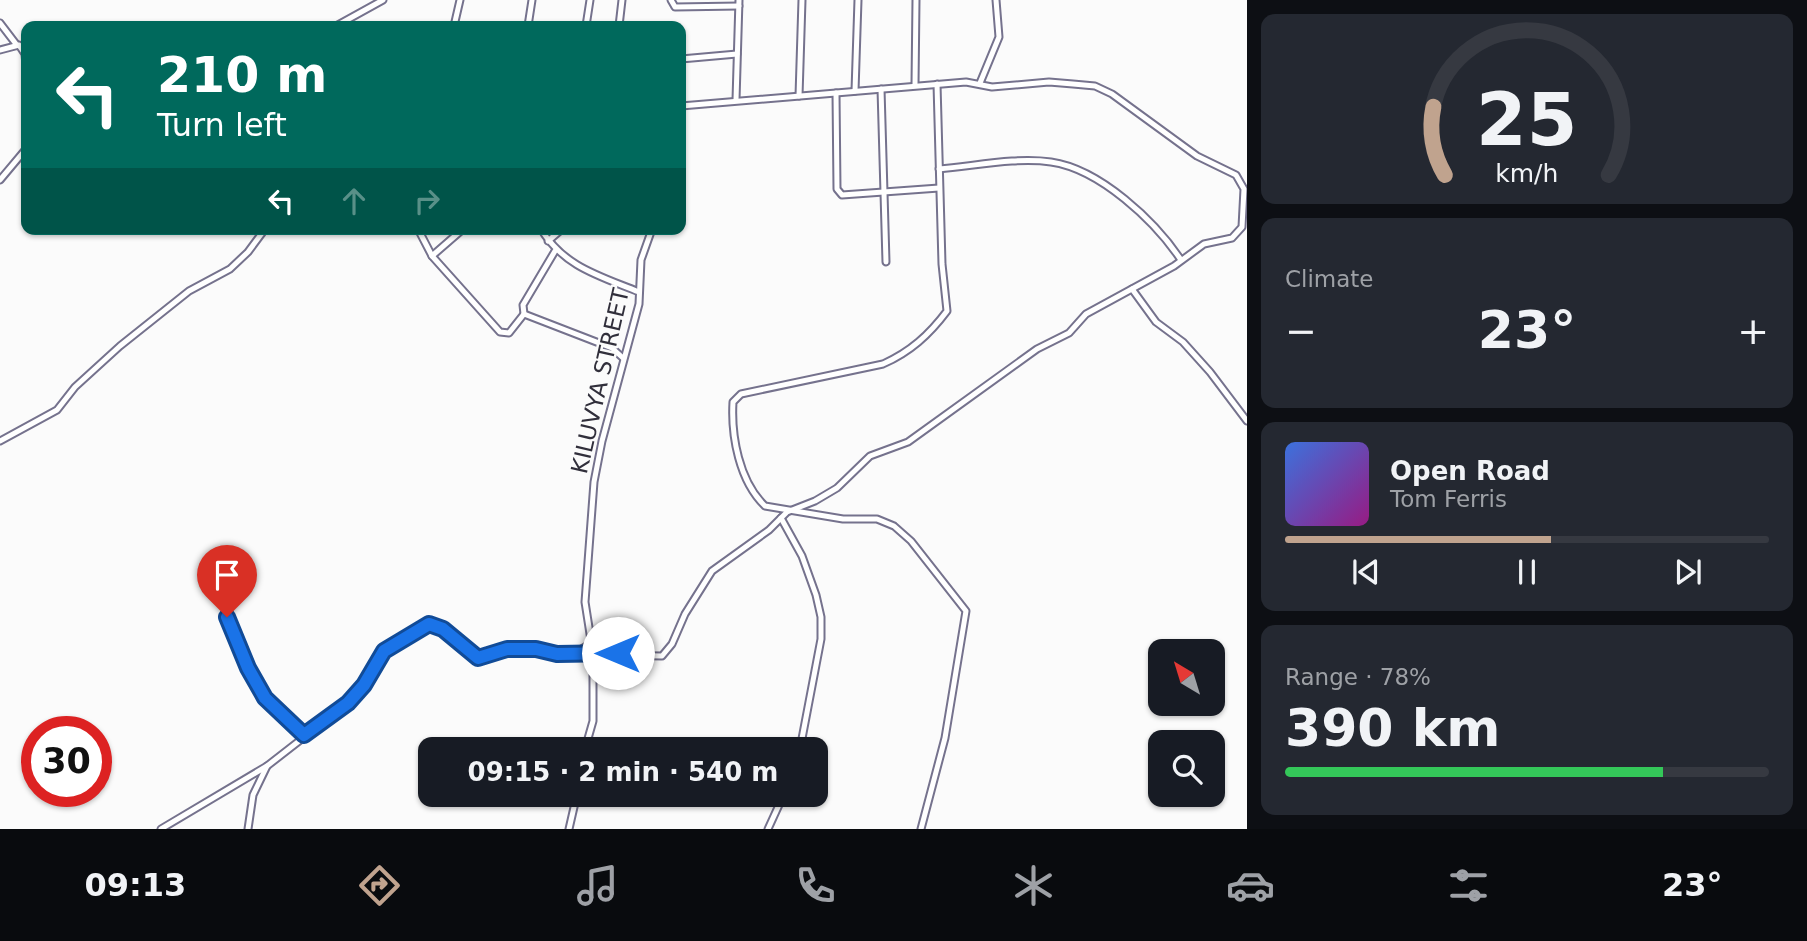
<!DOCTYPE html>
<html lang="en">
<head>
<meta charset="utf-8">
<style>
  body { margin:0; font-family:"DejaVu Sans",sans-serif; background:#242831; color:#f1f3f6; height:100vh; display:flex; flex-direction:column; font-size:26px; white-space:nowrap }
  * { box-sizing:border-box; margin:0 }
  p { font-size:23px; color:#9ea1a6 }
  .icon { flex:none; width:38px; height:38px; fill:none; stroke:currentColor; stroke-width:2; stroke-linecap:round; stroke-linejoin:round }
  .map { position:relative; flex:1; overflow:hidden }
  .drawer { display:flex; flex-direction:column; gap:14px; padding:14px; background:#0d0f14; width:560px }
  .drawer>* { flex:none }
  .guide { position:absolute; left:21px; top:21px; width:665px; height:214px; border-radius:14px; box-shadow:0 2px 5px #0004; background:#00695c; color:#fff; overflow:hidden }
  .needle { width:46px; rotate:322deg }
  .fabs { position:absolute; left:1148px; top:639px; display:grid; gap:14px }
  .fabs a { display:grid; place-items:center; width:77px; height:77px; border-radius:14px; background:#171b24; box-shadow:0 2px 5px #0004; font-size:35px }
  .speed { position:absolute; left:21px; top:716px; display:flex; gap:14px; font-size:35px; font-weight:700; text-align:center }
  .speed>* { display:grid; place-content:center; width:91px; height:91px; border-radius:50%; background:#171b24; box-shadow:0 2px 5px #0004; line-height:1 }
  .speed .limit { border:10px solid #d22; background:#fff; color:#111 }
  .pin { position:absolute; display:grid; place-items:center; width:60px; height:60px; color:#fff; margin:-72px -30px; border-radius:50% 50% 50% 0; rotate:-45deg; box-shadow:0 0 7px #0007 }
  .pin .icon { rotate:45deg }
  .me { position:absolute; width:77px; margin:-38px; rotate:270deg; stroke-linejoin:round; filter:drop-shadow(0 0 5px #0008) }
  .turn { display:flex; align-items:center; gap:24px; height:147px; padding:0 21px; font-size:32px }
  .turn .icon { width:91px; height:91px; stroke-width:2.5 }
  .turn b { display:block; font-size:49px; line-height:60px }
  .lanes { display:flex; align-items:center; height:66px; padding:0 21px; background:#0003; justify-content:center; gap:35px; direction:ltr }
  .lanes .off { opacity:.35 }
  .big { font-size:52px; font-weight:800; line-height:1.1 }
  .drawer .widget { flex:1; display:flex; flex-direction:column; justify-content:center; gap:10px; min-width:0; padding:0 24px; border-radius:14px; background:#242831 }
  .drawer .dial { align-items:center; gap:0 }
  .dial svg { height:182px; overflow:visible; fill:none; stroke:#363941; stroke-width:7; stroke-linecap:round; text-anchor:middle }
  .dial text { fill:#f1f3f6; stroke:none }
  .song { display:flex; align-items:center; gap:21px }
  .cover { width:84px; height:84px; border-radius:10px; background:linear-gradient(135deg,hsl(220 70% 55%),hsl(310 70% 35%)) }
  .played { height:7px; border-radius:4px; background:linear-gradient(90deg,#c0a38e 55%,#363941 55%) }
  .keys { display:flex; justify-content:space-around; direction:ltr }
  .heat { display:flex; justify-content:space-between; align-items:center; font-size:38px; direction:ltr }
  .charge { height:10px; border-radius:5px; background:linear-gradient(90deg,#34c759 78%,#363941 0) }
  .trip { position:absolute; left:418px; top:737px; width:410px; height:70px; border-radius:14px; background:#171b24; box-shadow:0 2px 5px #0004; font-weight:800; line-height:70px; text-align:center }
  .tabs { display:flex; height:112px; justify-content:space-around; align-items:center; background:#090b0e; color:#9ea1a6 }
  .tabs .icon { width:49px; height:49px }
  .tabs .on { color:#c0a38e }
  .tabs b { font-size:32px; color:#f1f3f6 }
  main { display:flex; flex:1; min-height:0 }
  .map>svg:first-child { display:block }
</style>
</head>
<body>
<main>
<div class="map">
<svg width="1247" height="829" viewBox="0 0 1247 829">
  <rect width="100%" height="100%" fill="#fbfbfb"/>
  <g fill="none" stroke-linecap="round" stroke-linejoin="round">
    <defs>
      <g id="street">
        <polyline points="671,0 675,7 739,6"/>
        <polyline points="0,23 16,44"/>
        <polyline points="336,26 383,0"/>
        <polyline points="454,26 460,0"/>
        <polyline points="528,26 532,0"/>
        <polyline points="586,26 590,0"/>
        <polyline points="619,26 622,0"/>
        <polyline points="0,50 19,45 25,54 26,65"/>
        <polyline points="681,59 737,54"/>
        <polyline points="980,83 999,37 996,0"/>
        <polyline points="915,85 916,0"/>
        <polyline points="881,89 886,262"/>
        <polyline points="855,91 858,0"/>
        <polyline points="836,93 837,189 842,195 939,188"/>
        <polyline points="799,96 802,0"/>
        <polyline points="736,100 739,0"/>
        <path d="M939,169C975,166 1016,157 1051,162C1100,169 1155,221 1181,260"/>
        <polyline points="0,180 26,149"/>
        <polyline points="418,229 432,256 500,332 509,333 524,314 612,348 623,358"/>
        <path d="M541,229C564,267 600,276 639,292"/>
        <polyline points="548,241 562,229"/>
        <polyline points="432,256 463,229"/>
        <polyline points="1132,289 1156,322 1183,342 1210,372 1247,421"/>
        <polyline points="524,314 523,305 555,251"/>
        <polyline points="0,441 57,410 75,387 120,346 189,291 230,269 248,252 265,229"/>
        <polyline points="781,518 802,556 816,595 821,617 821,639 800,749"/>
        <path d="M230,580C213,640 263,697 304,735"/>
        <polyline points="573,654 593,642"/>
        <polyline points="585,749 593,721 593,653 585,602 594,482 602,441 639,304 641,260 652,229"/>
        <polyline points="161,829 267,766 348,703 364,685 384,651 429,624 443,629 478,658 507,648 536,649 557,654 662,656 672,644 685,614 712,571 769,530 787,512 815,501 837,488 870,456 908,442 1037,349 1069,333 1086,314 1174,266 1204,244 1232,238 1242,227 1244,189 1236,175 1197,156 1112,94 1095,86 1073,84 1049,82 992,87 966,82 681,106"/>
        <polyline points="248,829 253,795 267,766"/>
        <polyline points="569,829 577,794"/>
        <polyline points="768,829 784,794"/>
        <path d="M921,829L945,738L966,611L911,541L894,526L877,519H843L765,506C739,481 731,436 733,402L741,394L883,364C910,352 929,335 947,311L942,264L937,84"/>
      </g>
    </defs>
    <use href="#street" stroke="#75728d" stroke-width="9"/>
    <use href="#street" stroke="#fff" stroke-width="5"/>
  </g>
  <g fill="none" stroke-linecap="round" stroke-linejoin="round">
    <defs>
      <polyline id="route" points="227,617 248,668 265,698 304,735 348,703 364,685 384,651 429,624 443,629 478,658 507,649 536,649 557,654 618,653"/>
    </defs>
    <use href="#route" stroke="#114b97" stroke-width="18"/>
    <use href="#route" stroke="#1a73e8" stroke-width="12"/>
  </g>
  <g text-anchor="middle" stroke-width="5" stroke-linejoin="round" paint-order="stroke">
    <g font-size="23" fill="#312f3b" stroke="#fbfbfb">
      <text transform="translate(600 381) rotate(-77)" y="8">KILUVYA STREET</text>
    </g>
  </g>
</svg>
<div class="fabs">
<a><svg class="needle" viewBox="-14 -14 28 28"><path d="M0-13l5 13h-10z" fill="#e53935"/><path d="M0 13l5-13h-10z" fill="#9ea1a6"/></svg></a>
<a><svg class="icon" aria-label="search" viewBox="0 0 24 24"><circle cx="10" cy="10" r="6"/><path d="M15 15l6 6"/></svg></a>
</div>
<div class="speed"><div class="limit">30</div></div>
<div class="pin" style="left:227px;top:617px;background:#d93025"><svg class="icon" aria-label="arrive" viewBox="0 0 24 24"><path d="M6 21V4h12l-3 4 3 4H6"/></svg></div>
<svg class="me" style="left:618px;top:653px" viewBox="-20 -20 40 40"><circle r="19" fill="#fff"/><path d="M0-13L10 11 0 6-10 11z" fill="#1a73e8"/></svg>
<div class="trip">09:15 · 2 min · 540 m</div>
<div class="guide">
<div class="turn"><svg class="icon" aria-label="left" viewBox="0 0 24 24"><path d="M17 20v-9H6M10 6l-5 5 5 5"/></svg><div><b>210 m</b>Turn left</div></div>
<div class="lanes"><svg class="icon" aria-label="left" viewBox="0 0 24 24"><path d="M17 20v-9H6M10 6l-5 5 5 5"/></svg><svg class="icon off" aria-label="ahead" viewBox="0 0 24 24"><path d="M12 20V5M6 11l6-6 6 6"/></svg><svg class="icon off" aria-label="right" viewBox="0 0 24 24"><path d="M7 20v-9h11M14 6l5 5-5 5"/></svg></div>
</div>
</div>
<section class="drawer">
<div class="widget dial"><svg viewBox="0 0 100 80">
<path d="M14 69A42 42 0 1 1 86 69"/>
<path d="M14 69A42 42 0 0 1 9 39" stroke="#c0a38e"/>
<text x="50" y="56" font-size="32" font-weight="700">25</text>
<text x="50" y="72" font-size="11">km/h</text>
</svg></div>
<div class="widget"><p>Climate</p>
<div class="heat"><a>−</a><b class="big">23°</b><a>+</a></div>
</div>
<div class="widget">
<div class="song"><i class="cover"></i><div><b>Open Road</b><p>Tom Ferris</p></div></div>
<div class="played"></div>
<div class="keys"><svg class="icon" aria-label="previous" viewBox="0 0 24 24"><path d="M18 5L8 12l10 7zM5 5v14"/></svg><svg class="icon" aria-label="pause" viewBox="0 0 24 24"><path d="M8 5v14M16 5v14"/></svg><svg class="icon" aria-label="next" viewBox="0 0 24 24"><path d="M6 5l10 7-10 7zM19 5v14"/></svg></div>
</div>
<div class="widget"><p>Range · 78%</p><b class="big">390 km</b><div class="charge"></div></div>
</section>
</main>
<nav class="tabs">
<b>09:13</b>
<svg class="icon on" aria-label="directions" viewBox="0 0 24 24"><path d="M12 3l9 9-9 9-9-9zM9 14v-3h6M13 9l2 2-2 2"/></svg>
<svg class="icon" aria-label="music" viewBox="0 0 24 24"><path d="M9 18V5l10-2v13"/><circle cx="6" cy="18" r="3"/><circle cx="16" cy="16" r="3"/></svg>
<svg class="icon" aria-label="phone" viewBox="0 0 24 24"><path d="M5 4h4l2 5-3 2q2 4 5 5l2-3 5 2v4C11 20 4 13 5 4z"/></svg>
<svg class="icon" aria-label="climate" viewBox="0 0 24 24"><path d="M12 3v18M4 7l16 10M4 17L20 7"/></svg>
<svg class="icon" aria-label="car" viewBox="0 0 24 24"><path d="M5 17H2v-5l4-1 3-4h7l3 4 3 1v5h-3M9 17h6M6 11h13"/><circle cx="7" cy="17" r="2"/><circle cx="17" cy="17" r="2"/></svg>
<svg class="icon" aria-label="filters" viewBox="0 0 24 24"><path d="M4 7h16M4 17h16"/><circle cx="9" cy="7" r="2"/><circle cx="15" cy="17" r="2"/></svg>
<b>23°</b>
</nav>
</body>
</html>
